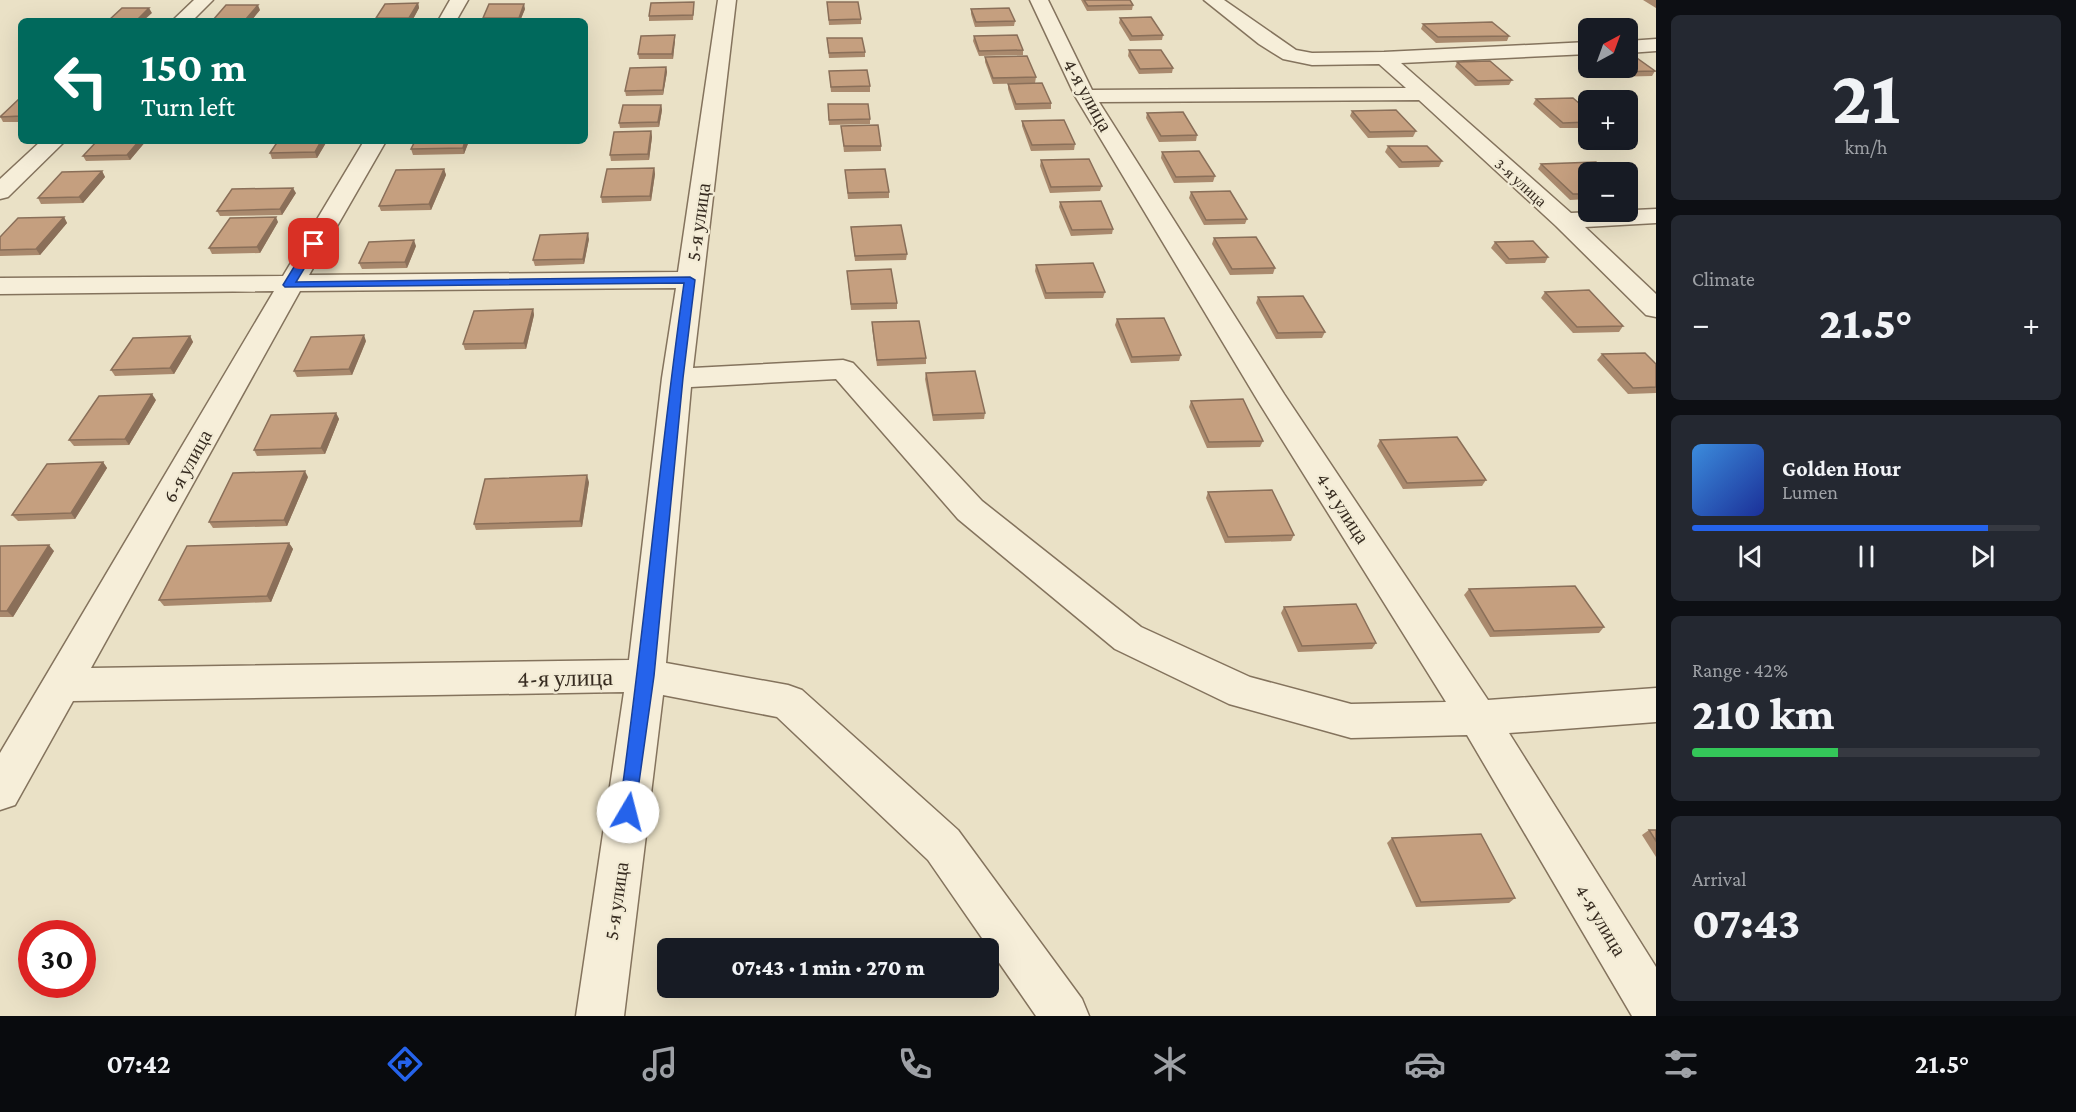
<!DOCTYPE html>
<html lang="en">
<head>
<meta charset="utf-8">
<style>
  body { margin:0; font-family:"Crimson Pro",serif; background:#242831; color:#f1f3f6; height:100vh; display:flex; flex-direction:column; font-size:22px; white-space:nowrap }
  * { box-sizing:border-box; margin:0 }
  p { font-size:20px; color:#9ea1a6 }
  .icon { flex:none; width:33px; height:33px; fill:none; stroke:currentColor; stroke-width:2; stroke-linecap:round; stroke-linejoin:round }
  .map { position:relative; flex:1; overflow:hidden }
  .details { display:flex; flex-direction:column; gap:15px; padding:15px; background:#0d0f14; width:420px }
  .details>* { flex:none }
  .banner { position:absolute; left:18px; top:18px; width:570px; height:126px; border-radius:9px; box-shadow:0 6px 24px #0002; background:#00695c; color:#fff; overflow:hidden }
  .needle { width:39px; rotate:41deg }
  .buttons { position:absolute; left:1578px; top:18px; display:grid; gap:12px }
  .buttons a { display:grid; place-items:center; width:60px; height:60px; border-radius:9px; background:#171b24; box-shadow:0 6px 24px #0002; font-size:30px }
  .speed { position:absolute; left:18px; top:920px; display:flex; gap:12px; font-size:30px; font-weight:700; text-align:center }
  .speed>* { display:grid; place-content:center; width:78px; height:78px; border-radius:50%; background:#171b24; box-shadow:0 6px 24px #0002; line-height:1 }
  .speed .limit { border:9px solid #d22; background:#fff; color:#111 }
  .pin { position:absolute; display:grid; place-items:center; width:51px; height:51px; color:#fff; margin:-26px; border-radius:12px; box-shadow:0 3px 9px #0006 }
  .me { position:absolute; width:66px; margin:-33px; rotate:8deg; stroke-linejoin:round; filter:drop-shadow(0 0 4px #0008) }
  .turn { display:flex; align-items:center; gap:21px; height:126px; padding:0 24px; font-size:27px }
  .turn .icon { width:78px; height:78px; stroke-width:2.5 }
  .turn b { display:block; font-size:42px; line-height:51px }
  .big { font-size:45px; font-weight:800; line-height:1.1 }
  .details .tile { flex:1; display:flex; flex-direction:column; justify-content:center; gap:9px; min-width:0; padding:0 21px; border-radius:9px; background:#242831 }
  .details .dial { align-items:center; gap:0 }
  .dial b { font-size:78px; line-height:1 }
  .song { display:flex; align-items:center; gap:18px }
  .cover { width:72px; height:72px; border-radius:9px; background:linear-gradient(135deg,hsl(210 70% 55%),hsl(230 70% 35%)) }
  .played { height:6px; border-radius:3px; background:linear-gradient(90deg,#2563eb 85%,#363941 85%) }
  .keys { display:flex; justify-content:space-around; direction:ltr }
  .heat { display:flex; justify-content:space-between; align-items:center; font-size:33px; direction:ltr }
  .charge { height:9px; border-radius:4px; background:linear-gradient(90deg,#34c759 42%,#363941 0) }
  .trip { position:absolute; left:657px; top:938px; width:342px; height:60px; border-radius:9px; background:#171b24; box-shadow:0 6px 24px #0002; font-weight:800; line-height:60px; text-align:center }
  .tabs { display:flex; height:96px; justify-content:space-around; align-items:center; background:#090b0e; color:#9ea1a6 }
  .tabs .icon { width:42px; height:42px }
  .tabs .on { color:#2563eb }
  .tabs b { font-size:27px; color:#f1f3f6 }
  main { display:flex; flex:1; min-height:0 }
  .map>svg:first-child { display:block }
</style>
</head>
<body>
<main>
<div class="map">
<svg width="1656" height="1016" viewBox="0 0 1656 1016">
  <rect width="100%" height="100%" fill="#eae1c6"/>
  <g fill="none" stroke-linecap="round" stroke-linejoin="round">
    <defs>
      <g id="minor">
        <polygon points="194,0 213,0 192,21 172,21"/>
        <polygon points="450,0 468,0 456,21 438,21"/>
        <path d="M718,0H736L693,368L843,360L853,363L982,501L1141,627L1250,677L1351,704L1446,702L1258,401L1075,96L1030,0H1048L1092,90L1406,88L1379,64L1312,65L1283,59L1259,44L1204,0H1224L1296,50L1312,53L1384,52L1588,42V54L1401,63L1571,213L1656,209V223L1585,227L1656,294V317L1646,315L1556,226L1419,100L1099,102L1284,394L1488,700L1656,688V722L1509,733L1656,967V1016H1632L1467,735L1351,738L1229,704L1115,649L958,519L836,379L691,387L666,663L788,685L802,690L958,830L1082,999L1089,1016H1036L928,860L777,717L663,695L624,1016H576L624,692L73,701L15,805L0,810V753L274,291L0,294V278L283,276L364,141H386L309,275L678,272ZM676,288L662,378L629,660L91,668L300,291Z"/>
        <polygon points="1656,39 1656,51 1628,53 1628,41"/>
        <polygon points="41,141 65,141 8,197 0,199 0,179"/>
      </g>
    </defs>
    <use href="#minor" stroke="#84735d" stroke-width="3"/>
    <use href="#minor" fill="#f6eed9" fill-rule="evenodd"/>
  </g>
  <g fill="#a9896d">
    <polygon points="1081,0 1130,0 1133,5 1132,10 1087,11"/>
    <polygon points="1643,0 1656,0 1656,8"/>
    <polygon points="694,2 693,20 649,21 649,16"/>
    <polygon points="827,2 861,19 861,24 829,25"/>
    <polygon points="418,3 419,8 412,21 376,21 376,18"/>
    <polygon points="525,9 520,21 483,21 483,18"/>
    <polygon points="971,9 1015,21 1014,26 975,27 971,14"/>
    <polygon points="260,10 251,21 213,21 213,20"/>
    <polygon points="1120,18 1163,35 1162,40 1130,41 1119,23"/>
    <polygon points="1423,24 1509,36 1507,41 1436,43 1421,29"/>
    <polygon points="974,36 1023,50 1023,55 979,56 973,41"/>
    <polygon points="827,38 865,52 865,57 829,58"/>
    <polygon points="675,40 673,59 639,59 638,54"/>
    <polygon points="1129,50 1173,68 1172,73 1139,74 1128,56"/>
    <polygon points="985,57 1036,77 1035,83 993,84 985,62"/>
    <polygon points="1457,62 1512,80 1509,85 1475,86 1455,67"/>
    <polygon points="666,67 667,72 663,95 626,96 625,91"/>
    <polygon points="1598,68 1628,68 1655,71 1652,76 1611,77"/>
    <polygon points="829,71 870,86 870,92 831,92"/>
    <polygon points="1008,84 1051,103 1051,109 1015,110 1008,89"/>
    <polygon points="21,98 21,122 3,122 0,116"/>
    <polygon points="1536,99 1588,111 1588,128 1560,128 1533,104"/>
    <polygon points="828,104 870,119 870,124 829,125"/>
    <polygon points="661,105 662,110 659,127 620,128 619,123"/>
    <polygon points="1352,111 1416,131 1413,137 1368,138 1350,116"/>
    <polygon points="1147,113 1197,135 1196,141 1159,142 1146,118"/>
    <polygon points="1022,121 1075,144 1074,150 1031,151 1022,126"/>
    <polygon points="841,126 881,146 881,151 844,152"/>
    <polygon points="651,131 652,137 649,160 611,161 610,155"/>
    <polygon points="146,141 130,160 86,161 83,156"/>
    <polygon points="278,141 327,141 317,158 272,159 270,153"/>
    <polygon points="415,141 469,141 464,154 413,155 411,149"/>
    <polygon points="1388,146 1442,161 1439,167 1399,168 1385,152"/>
    <polygon points="1162,152 1215,176 1213,182 1174,183 1161,158"/>
    <polygon points="1041,160 1102,186 1100,191 1050,193 1040,166"/>
    <polygon points="1541,164 1588,172 1588,199 1570,200 1538,169"/>
    <polygon points="654,168 655,174 651,201 602,203 601,197"/>
    <polygon points="444,169 446,175 431,210 381,211 379,206"/>
    <polygon points="845,170 889,192 889,198 848,199"/>
    <polygon points="102,171 105,177 83,203 41,204 38,198"/>
    <polygon points="1191,192 1247,219 1245,224 1204,225 1189,198"/>
    <polygon points="296,193 282,215 220,216 217,211"/>
    <polygon points="1060,202 1113,229 1112,234 1071,236 1059,207"/>
    <polygon points="64,217 67,223 40,255 0,256 0,237"/>
    <polygon points="278,222 260,253 212,254 209,248"/>
    <polygon points="851,227 907,254 906,260 855,261"/>
    <polygon points="1214,238 1275,268 1273,274 1230,275 1212,244"/>
    <polygon points="589,239 584,264 535,266 533,260"/>
    <polygon points="1495,242 1548,257 1545,263 1506,264 1491,248"/>
    <polygon points="416,246 407,268 362,269 359,263"/>
    <polygon points="1036,265 1105,292 1103,298 1045,299 1035,271"/>
    <polygon points="847,271 897,303 897,309 851,310"/>
    <polygon points="1545,292 1623,326 1619,332 1573,333 1541,298"/>
    <polygon points="1258,297 1325,332 1322,338 1276,339 1256,303"/>
    <polygon points="533,309 534,315 526,349 465,350 463,344"/>
    <polygon points="1117,319 1181,355 1179,361 1131,363 1115,325"/>
    <polygon points="872,322 926,358 926,364 877,366 872,328"/>
    <polygon points="190,336 193,342 174,374 115,376 111,370"/>
    <polygon points="366,341 352,375 297,377 294,371"/>
    <polygon points="1602,354 1656,364 1656,393 1628,394 1597,360"/>
    <polygon points="926,373 985,413 984,419 933,421 925,379"/>
    <polygon points="156,400 129,445 74,446 69,440"/>
    <polygon points="1191,401 1263,441 1260,447 1207,448 1189,407"/>
    <polygon points="336,413 339,419 325,454 257,456 254,450"/>
    <polygon points="1380,440 1486,480 1482,486 1403,489 1377,446"/>
    <polygon points="103,462 107,468 75,519 18,521 12,515"/>
    <polygon points="308,477 287,526 213,528 209,522"/>
    <polygon points="589,482 582,527 476,530 474,524"/>
    <polygon points="1208,492 1294,535 1291,541 1225,543 1206,498"/>
    <polygon points="289,543 293,549 271,602 164,606 159,600"/>
    <polygon points="0,546 54,551 13,617 0,617"/>
    <polygon points="1469,589 1604,627 1599,633 1490,637 1464,595"/>
    <polygon points="1284,607 1376,643 1372,649 1298,652 1281,613"/>
    <polygon points="1649,830 1656,830 1656,857 1642,835"/>
    <polygon points="1392,838 1515,898 1509,903 1416,907 1387,843"/>
  </g>
  <g fill="#8a6f59">
    <polygon points="418,3 419,8 412,21 410,21 409,18"/>
    <polygon points="524,4 525,9 520,21 519,21 519,18"/>
    <polygon points="258,5 260,10 251,21 247,21 246,19"/>
    <polygon points="149,8 152,13 143,21 136,21"/>
    <polygon points="675,35 675,40 673,59 672,54"/>
    <polygon points="666,67 667,72 663,95 663,90"/>
    <polygon points="661,105 662,110 659,127 658,122"/>
    <polygon points="651,131 652,137 649,160 648,154"/>
    <polygon points="139,141 146,141 130,160 127,155"/>
    <polygon points="321,141 327,141 317,158 315,152"/>
    <polygon points="465,141 469,141 464,154 463,148"/>
    <polygon points="654,168 655,174 651,201 650,196"/>
    <polygon points="444,169 446,175 431,210 429,204"/>
    <polygon points="102,171 105,177 83,203 79,197"/>
    <polygon points="293,188 296,193 282,215 280,209"/>
    <polygon points="64,217 67,223 40,255 36,249"/>
    <polygon points="276,217 278,222 260,253 257,247"/>
    <polygon points="588,233 589,239 584,264 583,259"/>
    <polygon points="414,240 416,246 407,268 405,262"/>
    <polygon points="533,309 534,315 526,349 524,343"/>
    <polygon points="364,335 366,341 352,375 349,369"/>
    <polygon points="190,336 193,342 174,374 170,368"/>
    <polygon points="152,394 156,400 129,445 125,439"/>
    <polygon points="336,413 339,419 325,454 321,448"/>
    <polygon points="103,462 107,468 75,519 71,513"/>
    <polygon points="305,471 308,477 287,526 284,520"/>
    <polygon points="587,475 589,482 582,527 580,521"/>
    <polygon points="289,543 293,549 271,602 267,596"/>
    <polygon points="49,545 54,551 13,617 7,611"/>
  </g>
  <g fill="#c59f7f" stroke="#8a6f59" stroke-width="1.5">
    <polygon points="1084,0 1130,0 1133,5 1088,6"/>
    <polygon points="694,2 693,15 649,16 651,3"/>
    <polygon points="827,2 858,2 861,19 829,20"/>
    <polygon points="418,3 409,18 376,18 385,4"/>
    <polygon points="489,4 524,4 519,18 483,18"/>
    <polygon points="226,5 258,5 246,19 213,20"/>
    <polygon points="122,8 149,8 136,21 108,21"/>
    <polygon points="1009,8 1015,21 976,22 971,9"/>
    <polygon points="1151,17 1163,35 1132,36 1120,18"/>
    <polygon points="1492,22 1509,36 1438,37 1423,24"/>
    <polygon points="675,35 672,54 638,54 641,36"/>
    <polygon points="1017,35 1023,50 979,51 974,36"/>
    <polygon points="827,38 862,38 865,52 829,53"/>
    <polygon points="1129,50 1161,50 1173,68 1140,69"/>
    <polygon points="1027,56 1036,77 993,78 985,57"/>
    <polygon points="1628,56 1634,56 1655,71 1614,72 1608,68 1628,68"/>
    <polygon points="1490,61 1512,80 1478,81 1457,62"/>
    <polygon points="666,67 663,90 625,91 630,68"/>
    <polygon points="867,70 870,86 831,87 829,71"/>
    <polygon points="1042,83 1051,103 1016,104 1008,84"/>
    <polygon points="20,98 21,98 21,116 0,117"/>
    <polygon points="1573,98 1588,111 1588,122 1563,123 1536,99"/>
    <polygon points="828,104 868,104 870,119 829,120"/>
    <polygon points="623,105 661,105 658,122 619,123"/>
    <polygon points="1396,110 1416,131 1370,132 1352,111"/>
    <polygon points="1183,112 1197,135 1161,136 1147,113"/>
    <polygon points="1064,120 1075,144 1032,145 1022,121"/>
    <polygon points="878,125 881,146 844,146 841,126"/>
    <polygon points="651,131 648,154 610,155 614,132"/>
    <polygon points="97,141 139,141 127,155 83,156"/>
    <polygon points="278,141 321,141 315,152 270,153"/>
    <polygon points="415,141 465,141 463,148 411,149"/>
    <polygon points="1388,146 1427,146 1442,161 1402,162"/>
    <polygon points="1199,151 1215,176 1176,177 1162,152"/>
    <polygon points="1089,159 1102,186 1051,187 1041,160"/>
    <polygon points="1596,162 1608,172 1588,172 1588,194 1573,194 1541,164"/>
    <polygon points="654,168 650,196 601,197 607,169"/>
    <polygon points="444,169 429,204 379,206 396,170"/>
    <polygon points="885,169 889,192 848,193 845,170"/>
    <polygon points="102,171 79,197 38,198 62,172"/>
    <polygon points="293,188 280,209 217,211 232,189"/>
    <polygon points="1230,191 1247,219 1206,220 1191,192"/>
    <polygon points="1101,201 1113,229 1072,230 1060,202"/>
    <polygon points="64,217 36,249 0,250 0,237 18,218"/>
    <polygon points="276,217 257,247 209,248 230,218"/>
    <polygon points="901,225 907,254 855,256 851,227"/>
    <polygon points="588,233 583,259 533,260 540,235"/>
    <polygon points="1256,237 1275,268 1232,269 1214,238"/>
    <polygon points="414,240 405,262 359,263 369,242"/>
    <polygon points="1533,241 1548,257 1509,259 1495,242"/>
    <polygon points="1093,263 1105,292 1046,293 1036,265"/>
    <polygon points="891,269 897,303 851,304 847,271"/>
    <polygon points="1589,290 1623,326 1577,327 1545,292"/>
    <polygon points="1303,296 1325,332 1278,333 1258,297"/>
    <polygon points="533,309 524,343 463,344 474,311"/>
    <polygon points="1164,318 1181,355 1132,357 1117,319"/>
    <polygon points="919,321 926,358 877,360 872,322"/>
    <polygon points="364,335 349,369 294,371 311,337"/>
    <polygon points="190,336 170,368 111,370 133,338"/>
    <polygon points="1645,353 1656,364 1656,387 1633,388 1602,354"/>
    <polygon points="975,371 985,413 933,415 926,373"/>
    <polygon points="152,394 125,439 69,440 99,396"/>
    <polygon points="1243,399 1263,441 1209,442 1191,401"/>
    <polygon points="336,413 321,448 254,450 271,415"/>
    <polygon points="1457,437 1486,480 1407,483 1380,440"/>
    <polygon points="103,462 71,513 12,515 47,464"/>
    <polygon points="305,471 284,520 209,522 233,473"/>
    <polygon points="587,475 580,521 474,524 485,479"/>
    <polygon points="1272,490 1294,535 1228,537 1208,492"/>
    <polygon points="289,543 267,596 159,600 187,546"/>
    <polygon points="49,545 7,611 0,611 0,546"/>
    <polygon points="1575,586 1604,627 1494,631 1469,589"/>
    <polygon points="1356,604 1376,643 1302,646 1284,607"/>
    <polygon points="1649,830 1656,830 1656,841"/>
    <polygon points="1481,834 1515,898 1421,902 1392,838"/>
  </g>
  <path fill="#2563eb" stroke="#184099" stroke-width="1.5" d="M314,241L319,244L296,282L690,277L695,280L683,378L654,676L634,818L628,820L622,818L619,812C644,636 659,459 684,283L285,287L283,285L308,244Z"/>
  <g text-anchor="middle" stroke-width="4.5" stroke-linejoin="round" paint-order="stroke">
    <g font-size="16" fill="#362b20" stroke="#f2ebd5">
      <text transform="translate(1521 182) rotate(42)" y="6">3-я улица</text>
    </g>
    <g font-size="20" fill="#362b20" stroke="#f2ebd5">
      <text transform="translate(1088 95) rotate(61)" y="7">4-я улица</text>
      <text transform="translate(698 222) rotate(-82)" y="7">5-я улица</text>
      <text transform="translate(187 466) rotate(-61)" y="7">6-я улица</text>
      <text transform="translate(1343 508) rotate(57)" y="7">4-я улица</text>
      <text transform="translate(616 901) rotate(-82)" y="7">5-я улица</text>
      <text transform="translate(1601 920) rotate(59)" y="7">4-я улица</text>
    </g>
    <g font-size="24" fill="#362b20" stroke="#f2ebd5">
      <text transform="translate(565 678) rotate(-1)" y="8">4-я улица</text>
    </g>
  </g>
</svg>
<div class="buttons">
<a><svg class="needle" viewBox="-14 -14 28 28"><path d="M0-13l5 13h-10z" fill="#e53935"/><path d="M0 13l5-13h-10z" fill="#9ea1a6"/></svg></a>
<a>+</a>
<a>−</a>
</div>
<div class="speed"><div class="limit">30</div></div>
<div class="pin" style="left:314px;top:244px;background:#d93025"><svg class="icon" aria-label="arrive" viewBox="0 0 24 24"><path d="M6 21V4h12l-3 4 3 4H6"/></svg></div>
<svg class="me" style="left:628px;top:812px" viewBox="-20 -20 40 40"><circle r="19" fill="#fff"/><path d="M0-13L10 11 0 6-10 11z" fill="#2563eb"/></svg>
<div class="trip">07:43 · 1 min · 270 m</div>
<div class="banner">
<div class="turn"><svg class="icon" aria-label="left" viewBox="0 0 24 24"><path d="M17 20v-9H6M10 6l-5 5 5 5"/></svg><div><b>150 m</b>Turn left</div></div>
</div>
</div>
<section class="details">
<div class="tile dial"><b>21</b><p>km/h</p></div>
<div class="tile"><p>Climate</p>
<div class="heat"><a>−</a><b class="big">21.5°</b><a>+</a></div>
</div>
<div class="tile">
<div class="song"><i class="cover"></i><div><b>Golden Hour</b><p>Lumen</p></div></div>
<div class="played"></div>
<div class="keys"><svg class="icon" aria-label="previous" viewBox="0 0 24 24"><path d="M18 5L8 12l10 7zM5 5v14"/></svg><svg class="icon" aria-label="pause" viewBox="0 0 24 24"><path d="M8 5v14M16 5v14"/></svg><svg class="icon" aria-label="next" viewBox="0 0 24 24"><path d="M6 5l10 7-10 7zM19 5v14"/></svg></div>
</div>
<div class="tile"><p>Range · 42%</p><b class="big">210 km</b><div class="charge"></div></div>
<div class="tile"><p>Arrival</p><b class="big">07:43</b></div>
</section>
</main>
<nav class="tabs">
<b>07:42</b>
<svg class="icon on" aria-label="directions" viewBox="0 0 24 24"><path d="M12 3l9 9-9 9-9-9zM9 14v-3h6M13 9l2 2-2 2"/></svg>
<svg class="icon" aria-label="music" viewBox="0 0 24 24"><path d="M9 18V5l10-2v13"/><circle cx="6" cy="18" r="3"/><circle cx="16" cy="16" r="3"/></svg>
<svg class="icon" aria-label="phone" viewBox="0 0 24 24"><path d="M5 4h4l2 5-3 2q2 4 5 5l2-3 5 2v4C11 20 4 13 5 4z"/></svg>
<svg class="icon" aria-label="climate" viewBox="0 0 24 24"><path d="M12 3v18M4 7l16 10M4 17L20 7"/></svg>
<svg class="icon" aria-label="car" viewBox="0 0 24 24"><path d="M5 17H2v-5l4-1 3-4h7l3 4 3 1v5h-3M9 17h6M6 11h13"/><circle cx="7" cy="17" r="2"/><circle cx="17" cy="17" r="2"/></svg>
<svg class="icon" aria-label="filters" viewBox="0 0 24 24"><path d="M4 7h16M4 17h16"/><circle cx="9" cy="7" r="2"/><circle cx="15" cy="17" r="2"/></svg>
<b>21.5°</b>
</nav>
</body>
</html>
